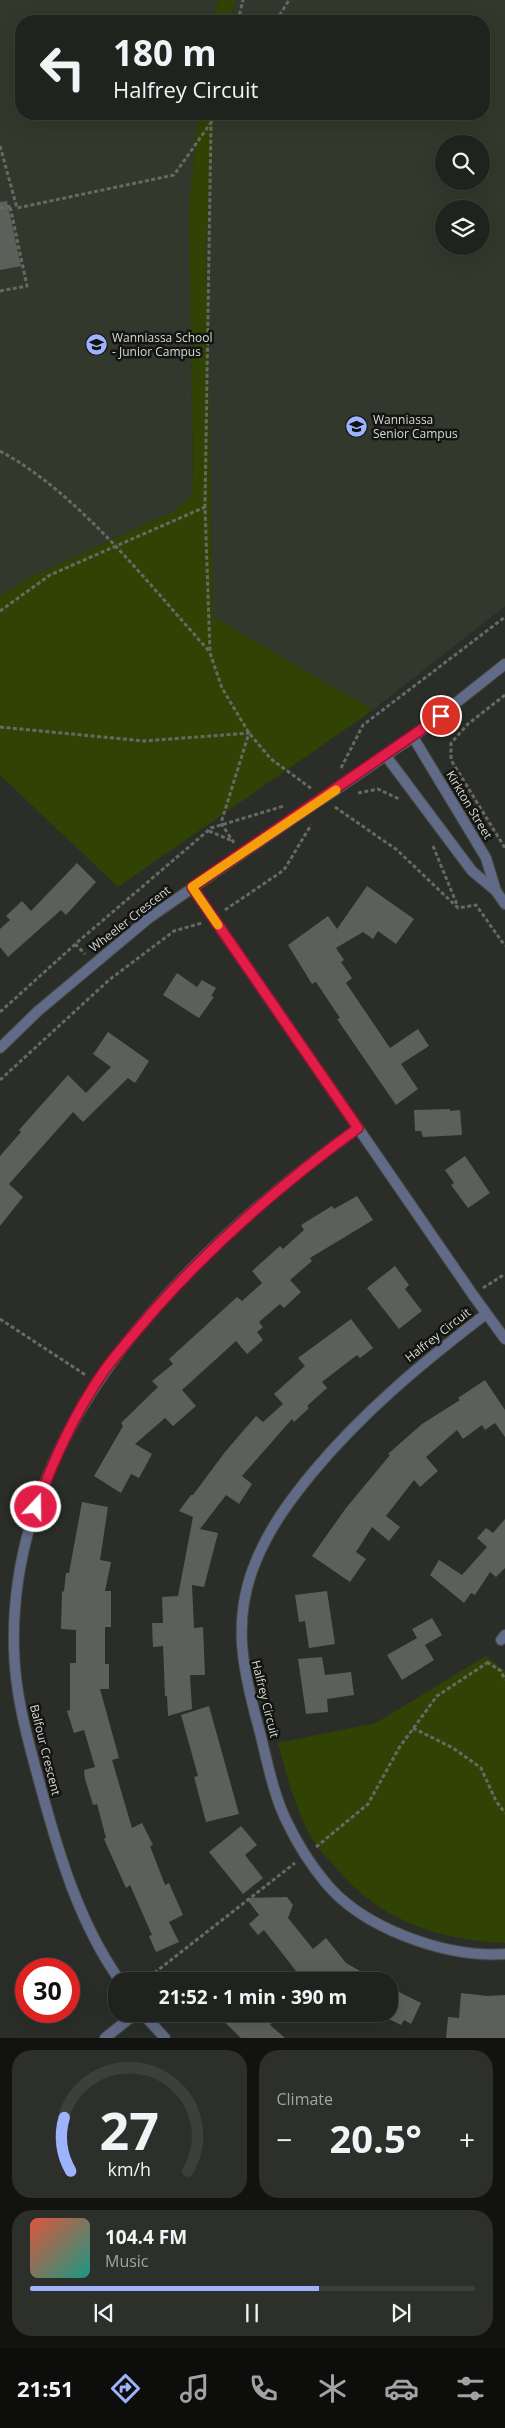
<!DOCTYPE html>
<html lang="en">
<head>
<meta charset="utf-8">
<style>
  body { margin:0; font-family:"Open Sans",sans-serif; background:#2d2f2b; color:#f1f3f6; height:100vh; display:flex; flex-direction:column; font-size:19px; white-space:nowrap }
  * { box-sizing:border-box; margin:0 }
  p { font-size:16px; color:#a2a4a4 }
  .icon { flex:none; width:28px; height:28px; fill:none; stroke:currentColor; stroke-width:2; stroke-linecap:round; stroke-linejoin:round }
  .map { position:relative; height:2038px; overflow:hidden }
  .panel { display:flex; flex-direction:column; gap:12px; padding:12px; background:#121310; flex:1 }
  .panel>* { flex:none }
  .top-card { position:absolute; left:15px; top:15px; width:475px; height:105px; border-radius:20px; box-shadow:0 5px 20px #0002,0 0 0 1px #3d3f3c; background:#20221e; color:#f1f3f6; overflow:hidden }
  .tools { position:absolute; left:435px; top:135px; display:grid; gap:10px }
  .tools a { display:grid; place-items:center; width:55px; height:55px; border-radius:50%; background:#20221e; box-shadow:0 5px 20px #0002,0 0 0 1px #3d3f3c; font-size:25px }
  .speed { position:absolute; left:15px; top:1958px; display:flex; gap:10px; font-size:25px; font-weight:700; text-align:center }
  .speed>* { display:grid; place-content:center; width:65px; height:65px; border-radius:50%; background:#20221e; box-shadow:0 5px 20px #0002,0 0 0 1px #3d3f3c; line-height:1 }
  .speed .limit { border:8px solid #d22; background:#fff; color:#111 }
  .pin { position:absolute; display:grid; place-items:center; width:42px; height:42px; color:#fff; margin:-21px; border:2px solid #fff; border-radius:50%; box-shadow:0 1px 5px #0007 }
  .me { position:absolute; width:55px; margin:-28px; rotate:21deg; stroke-linejoin:round; filter:drop-shadow(0 0 4px #0008) }
  .turn { display:flex; align-items:center; gap:18px; height:105px; padding:0 15px; font-size:22px }
  .turn .icon { width:65px; height:65px; stroke-width:2.5 }
  .turn b { display:block; font-size:35px; line-height:42px }
  .big { font-size:38px; font-weight:700; line-height:1.1 }
  .panel .tile { flex:1; display:flex; flex-direction:column; justify-content:center; gap:8px; min-width:0; padding:0 18px; border-radius:20px; background:#2d2f2b }
  .panel .dial { align-items:center; gap:0 }
  .dial svg { height:130px; overflow:visible; fill:none; stroke:#3d3f3c; stroke-width:7; stroke-linecap:round; text-anchor:middle }
  .dial text { fill:#f1f3f6; stroke:none }
  .song { display:flex; align-items:center; gap:15px }
  .cover { width:60px; height:60px; border-radius:8px; background:linear-gradient(135deg,hsl(10 70% 55%),hsl(170 70% 35%)) }
  .played { height:5px; border-radius:2px; background:linear-gradient(90deg,#9db4fd 65%,#3d3f3c 65%) }
  .keys { display:flex; justify-content:space-around; direction:ltr }
  .heat { display:flex; justify-content:space-between; align-items:center; font-size:28px; direction:ltr }
  .panel .tiles { flex:1; display:grid; gap:12px; grid-template-columns:1fr 1fr }
  .tile:last-child { grid-column:span 2 }
  .trip { position:absolute; left:108px; top:1972px; width:290px; height:50px; border-radius:20px; background:#20221e; box-shadow:0 5px 20px #0002,0 0 0 1px #3d3f3c; font-weight:700; line-height:50px; text-align:center }
  .tabs { display:flex; height:80px; justify-content:space-around; align-items:center; background:#0d0e0c; color:#a2a4a4 }
  .tabs .icon { width:35px; height:35px }
  .tabs .on { color:#9db4fd }
  .tabs b { font-size:22px; color:#f1f3f6 }
  .map>svg:first-child { display:block }
</style>
</head>
<body>
<div class="map">
<svg width="505" height="2038" viewBox="0 0 505 2038">
  <rect width="100%" height="100%" fill="#2b2d28"/>
  <g fill="#33382c" fill-rule="evenodd">
    <polygon points="0,0 218,0 213,21 21,21 21,114 198,114 189,207 193,483 190,497 176,510 27,579 0,596"/>
    <path d="M235,0H505V606L373,710L213,617L206,248L212,124L214,114H484V21H231ZM444,144H481V181H444ZM444,209H481V246H444Z"/>
  </g>
  <g fill="#304305">
    <polygon points="218,0 235,0 231,21 213,21"/>
    <polygon points="198,114 214,114 206,248 213,617 373,710 118,887 0,775 0,596 27,579 176,510 190,497 193,483 189,207"/>
    <path d="M486,1656L505,1671V1943C435,1940 377,1919 332,1863C323,1854 315,1844 309,1833C294,1805 286,1773 278,1743L376,1723Z"/>
  </g>
  <g fill="#5d605a">
    <polygon points="7,201 21,266 0,270 0,202"/>
    <polygon points="77,863 96,882 66,915 61,910 8,957 0,947 0,929 10,920 6,916 22,901 31,911"/>
    <polygon points="367,886 414,919 396,944 378,931 373,939 363,932 336,948 344,960 341,962 352,978 346,983 390,1048 418,1029 429,1046 401,1064 418,1089 396,1105 337,1019 340,1018 316,982 312,984 288,945 328,916 337,929"/>
    <polygon points="177,973 197,987 202,980 216,988 211,996 214,997 199,1018 163,995"/>
    <polygon points="108,1032 149,1061 135,1083 128,1078 83,1122 73,1112 9,1184 23,1197 0,1226 0,1156 21,1132 19,1130 68,1075 86,1093 111,1067 93,1054"/>
    <polygon points="450,1109 450,1111 460,1110 462,1135 423,1137 421,1131 415,1131 414,1110"/>
    <polygon points="465,1156 490,1193 468,1208 451,1185 454,1183 445,1170"/>
    <polygon points="357,1196 373,1220 310,1258 312,1261 290,1280 301,1292 284,1308 280,1304 259,1322 263,1327 257,1332 263,1340 247,1354 236,1341 182,1390 196,1406 173,1426 165,1418 135,1444 152,1454 139,1478 131,1474 121,1493 94,1476 123,1426 121,1423 158,1387 152,1381 173,1364 169,1359 237,1297 242,1301 262,1283 252,1271 280,1246 283,1249 304,1230 301,1225 332,1206 334,1209"/>
    <polygon points="395,1266 409,1285 405,1289 422,1311 399,1329 367,1288"/>
    <polygon points="351,1319 373,1348 360,1358 357,1355 322,1382 327,1388 307,1406 309,1408 294,1422 292,1419 242,1476 252,1484 239,1504 226,1495 200,1529 218,1533 204,1587 192,1585 194,1628 203,1627 205,1675 190,1675 192,1709 168,1716 167,1696 165,1696 163,1646 153,1647 152,1623 163,1623 162,1597 178,1596 193,1517 179,1511 191,1495 193,1495 225,1452 256,1416 263,1422 283,1404 274,1394 305,1366 298,1358"/>
    <polygon points="485,1380 505,1410 505,1437 495,1423 485,1430 482,1425 463,1439 457,1430 426,1457 438,1471 420,1487 414,1480 386,1516 400,1527 389,1541 372,1527 356,1552 366,1559 350,1582 312,1556 346,1508 390,1455 388,1454 422,1424 460,1400 458,1398"/>
    <polygon points="82,1502 108,1507 100,1560 111,1562 105,1591 111,1591 111,1627 105,1627 105,1664 109,1664 109,1689 100,1689 119,1758 112,1760 132,1828 142,1823 153,1845 150,1846 165,1885 169,1883 183,1915 169,1922 179,1942 156,1952 149,1936 152,1935 130,1885 126,1888 104,1839 106,1838 97,1804 93,1805 85,1779 84,1770 95,1767 84,1730 74,1733 67,1711 70,1710 70,1663 76,1663 76,1630 61,1629 62,1592 64,1591 66,1573 69,1573"/>
    <polygon points="505,1519 505,1568 496,1577 490,1572 475,1595 471,1593 464,1603 430,1575 439,1560 462,1575 487,1547 477,1538 486,1528 493,1533"/>
    <polygon points="327,1591 335,1644 309,1648 305,1621 299,1622 295,1595"/>
    <polygon points="432,1618 442,1635 425,1645 434,1660 402,1680 387,1655 417,1638 412,1629"/>
    <polygon points="322,1657 325,1675 351,1672 354,1695 327,1699 328,1712 306,1714 298,1659"/>
    <polygon points="209,1706 239,1814 206,1822 194,1777 198,1776 181,1715"/>
    <polygon points="241,1826 257,1845 245,1855 263,1878 243,1894 209,1852"/>
    <polygon points="287,1897 293,1905 288,1918 313,1949 326,1938 346,1963 378,1981 327,1981 312,1973 303,1980 264,1930 258,1935 249,1924 259,1915 246,1898"/>
    <polygon points="389,1987 421,2003 411,2024 404,2020 401,2025 389,2019"/>
    <polygon points="461,1993 487,1996 505,1995 505,2038 446,2038 448,2017 459,2018"/>
    <polygon points="216,2014 280,2014 270,2025 285,2038 241,2038"/>
  </g>
  <g fill="none" stroke-linecap="round" stroke-linejoin="round">
    <defs>
      <g id="minor">
        <polyline points="413,737 486,858 496,891"/>
        <polyline points="386,756 472,871 496,891 505,904"/>
        <polyline points="192,887 473,1295 505,1339"/>
        <path d="M486,1314C423,1362 364,1411 313,1472C290,1500 270,1527 256,1561C231,1620 243,1671 259,1729C267,1760 273,1794 287,1822C297,1843 311,1865 325,1882C363,1929 447,1958 505,1954"/>
        <polyline points="501,1640 505,1635"/>
        <path d="M120,1981C80,1924 60,1858 42,1792C29,1744 15,1698 14,1649C8,1426 191,1248 358,1128"/>
        <polyline points="143,2014 165,2038"/>
        <polyline points="105,2038 135,2014"/>
      </g>
      <g id="tertiary">
        <polyline points="334,791 413,737 505,664"/>
        <polyline points="0,1048 38,1011 149,918 311,806"/>
      </g>
    </defs>
    <use href="#minor" stroke="#474944" stroke-width="12"/>
    <use href="#tertiary" stroke="#474944" stroke-width="12"/>
    <g stroke="#676965" stroke-width="3" stroke-dasharray="4 2.5" stroke-linecap="butt">
      <polyline points="238,21 243,0"/>
      <polyline points="276,21 289,0"/>
      <polyline points="213,114 211,123 205,507 210,653 222,688 249,733 271,759 312,789"/>
      <polyline points="0,146 17,208 174,175 217,114"/>
      <polyline points="0,208 12,206"/>
      <polyline points="0,291 27,286 10,206"/>
      <path d="M0,451C80,494 149,585 210,652"/>
      <polyline points="0,611 50,575 205,507"/>
      <polyline points="505,695 468,724 451,743 451,760 505,848"/>
      <polyline points="0,727 144,741 249,733 221,823 234,843"/>
      <polyline points="341,768 363,725 505,617"/>
      <polyline points="358,793 378,789 399,799"/>
      <polyline points="335,807 397,850 458,908 476,905 505,946"/>
      <polyline points="209,831 233,841"/>
      <polyline points="433,846 458,907"/>
      <polyline points="225,910 284,870 311,825"/>
      <polyline points="75,944 85,954"/>
      <polyline points="0,1012 81,939 211,828 284,806"/>
      <polyline points="0,1080 109,980 174,931 202,923"/>
      <polyline points="483,1288 505,1274"/>
      <polyline points="0,1319 87,1376"/>
      <polyline points="487,1662 501,1671 505,1680"/>
      <polyline points="413,1728 453,1748 481,1768 496,1801 505,1813"/>
      <polyline points="316,1847 368,1804 399,1748 437,1696 490,1661"/>
      <polyline points="144,1981 295,1863"/>
    </g>
    <use href="#minor" stroke="#616b87" stroke-width="10"/>
    <use href="#tertiary" stroke="#616b87" stroke-width="10"/>
    <defs>
      <polyline id="tertiary-bridge" points="311,806 334,791"/>
    </defs>
    <use href="#tertiary-bridge" stroke="#474944" stroke-width="12" stroke-linecap="butt"/>
    <use href="#tertiary-bridge" stroke="#616b87" stroke-width="10"/>
  </g>
  <g fill="none" stroke-linecap="round" stroke-linejoin="round">
    <defs>
      <path id="route" d="M36,1507C54,1459 74,1414 104,1371C120,1349 139,1328 157,1307C217,1240 285,1181 358,1128L192,887L441,716"/>
    </defs>
    <use href="#route" stroke="#92132f" stroke-width="12"/>
    <use href="#route" stroke="#e11d48" stroke-width="9"/>
    <polyline stroke="#f59e0b" stroke-width="9" points="218,925 192,887 336,790"/>
  </g>
  <defs>
    <symbol id="school-disc" viewBox="-11 -11 22 22"><circle r="9.5" fill="#9db4fd" stroke="#141512"/><path d="M0-5L7-2L0 1L-7-2ZM-4 1L0 2.5L4 1V4Q0 6-4 4Z" fill="#111"/></symbol>
  </defs>
  <g fill-rule="evenodd">
    <use href="#school-disc" x="84" y="332" width="25" height="25"/>
    <use href="#school-disc" x="344" y="414" width="25" height="25"/>
  </g>
  <g text-anchor="middle" stroke-width="5" stroke-linejoin="round" paint-order="stroke">
    <g font-size="12" fill="#d7d9d5" stroke="#141512" text-anchor="start">
      <text x="112" y="342">Wanniassa School<tspan x="112" dy="14">- Junior Campus</tspan></text>
      <text x="373" y="424">Wanniassa<tspan x="373" dy="14">Senior Campus</tspan></text>
    </g>
    <g font-size="12" fill="#d7d9d5" stroke="#141512">
      <text transform="translate(469 805) rotate(59)" y="4">Kirkton Street</text>
      <text transform="translate(130 919) rotate(-38)" y="4">Wheeler Crescent</text>
      <text transform="translate(438 1335) rotate(-38)" y="4">Halfrey Circuit</text>
      <text transform="translate(265 1699) rotate(76)" y="4">Halfrey Circuit</text>
      <text transform="translate(45 1750) rotate(76)" y="4">Balfour Crescent</text>
    </g>
  </g>
</svg>
<div class="tools">
<a><svg class="icon" aria-label="search" viewBox="0 0 24 24"><circle cx="10" cy="10" r="6"/><path d="M15 15l6 6"/></svg></a>
<a><svg class="icon" aria-label="layers" viewBox="0 0 24 24"><path d="M12 4l9 5-9 5-9-5zM3 14l9 5 9-5"/></svg></a>
</div>
<div class="speed"><div class="limit">30</div></div>
<div class="pin" style="left:441px;top:716px;background:#d93025"><svg class="icon" aria-label="arrive" viewBox="0 0 24 24"><path d="M6 21V4h12l-3 4 3 4H6"/></svg></div>
<svg class="me" style="left:36px;top:1507px" viewBox="-20 -20 40 40"><circle r="17" fill="#e11d48" stroke="#fff" stroke-width="3"/><path d="M0-11L8 9 0 5-8 9z" fill="#fff"/></svg>
<div class="trip">21:52 · 1 min · 390 m</div>
<div class="top-card">
<div class="turn"><svg class="icon" aria-label="left" viewBox="0 0 24 24"><path d="M17 20v-9H6M10 6l-5 5 5 5"/></svg><div><b>180 m</b>Halfrey Circuit</div></div>
</div>
</div>
<section class="panel">
<div class="tiles">
<div class="tile dial"><svg viewBox="0 0 100 80">
<path d="M14 69A42 42 0 1 1 86 69"/>
<path d="M14 69A42 42 0 0 1 10 36" stroke="#9db4fd"/>
<text x="50" y="56" font-size="32" font-weight="700">27</text>
<text x="50" y="72" font-size="11">km/h</text>
</svg></div>
<div class="tile"><p>Climate</p>
<div class="heat"><a>−</a><b class="big">20.5°</b><a>+</a></div>
</div>
<div class="tile">
<div class="song"><i class="cover"></i><div><b>104.4 FM</b><p>Music</p></div></div>
<div class="played"></div>
<div class="keys"><svg class="icon" aria-label="previous" viewBox="0 0 24 24"><path d="M18 5L8 12l10 7zM5 5v14"/></svg><svg class="icon" aria-label="pause" viewBox="0 0 24 24"><path d="M8 5v14M16 5v14"/></svg><svg class="icon" aria-label="next" viewBox="0 0 24 24"><path d="M6 5l10 7-10 7zM19 5v14"/></svg></div>
</div>
</div>
</section>
<nav class="tabs">
<b>21:51</b>
<svg class="icon on" aria-label="directions" viewBox="0 0 24 24"><path d="M12 3l9 9-9 9-9-9zM9 14v-3h6M13 9l2 2-2 2"/></svg>
<svg class="icon" aria-label="music" viewBox="0 0 24 24"><path d="M9 18V5l10-2v13"/><circle cx="6" cy="18" r="3"/><circle cx="16" cy="16" r="3"/></svg>
<svg class="icon" aria-label="phone" viewBox="0 0 24 24"><path d="M5 4h4l2 5-3 2q2 4 5 5l2-3 5 2v4C11 20 4 13 5 4z"/></svg>
<svg class="icon" aria-label="climate" viewBox="0 0 24 24"><path d="M12 3v18M4 7l16 10M4 17L20 7"/></svg>
<svg class="icon" aria-label="car" viewBox="0 0 24 24"><path d="M5 17H2v-5l4-1 3-4h7l3 4 3 1v5h-3M9 17h6M6 11h13"/><circle cx="7" cy="17" r="2"/><circle cx="17" cy="17" r="2"/></svg>
<svg class="icon" aria-label="filters" viewBox="0 0 24 24"><path d="M4 7h16M4 17h16"/><circle cx="9" cy="7" r="2"/><circle cx="15" cy="17" r="2"/></svg>
</nav>
</body>
</html>
